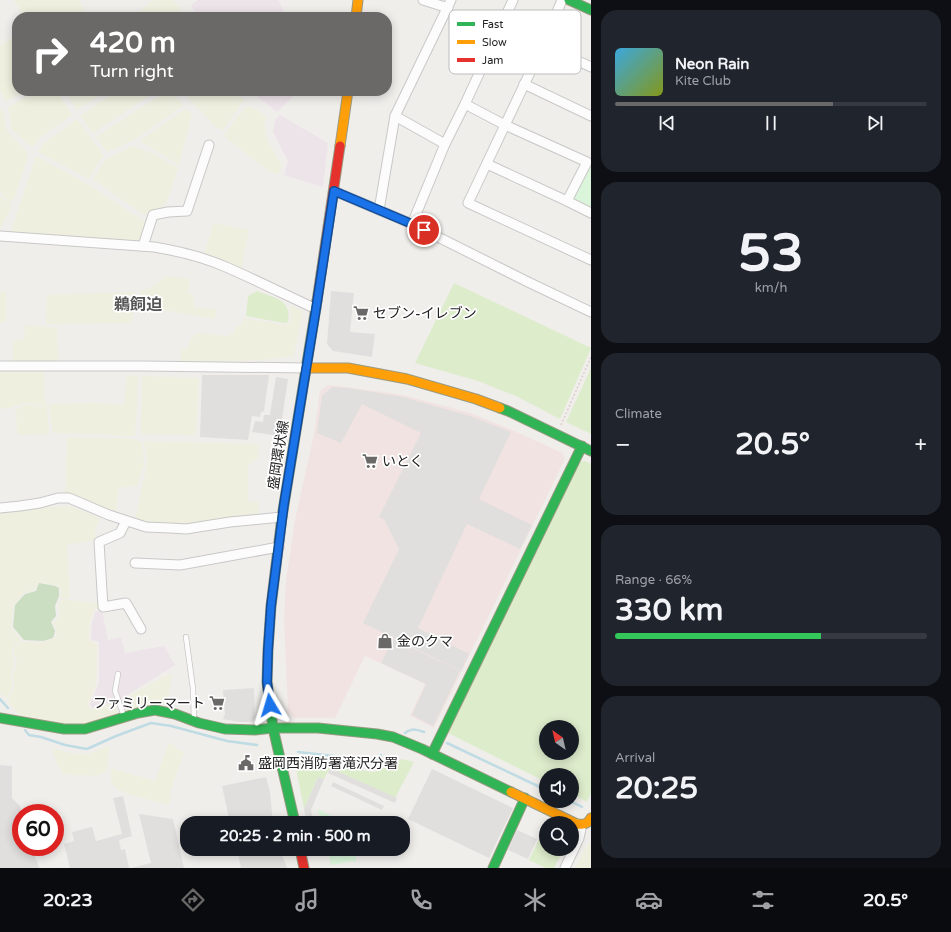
<!DOCTYPE html>
<html lang="en">
<head>
<meta charset="utf-8">
<style>
  body { margin:0; font-family:"Varela Round","Noto Sans JP",sans-serif; background:#20242c; color:#f1f3f6; height:100vh; display:flex; flex-direction:column; font-size:15px; white-space:nowrap }
  * { box-sizing:border-box; margin:0 }
  p { font-size:13px; color:#9ea1a6 }
  .icon { flex:none; width:22px; height:22px; fill:none; stroke:currentColor; stroke-width:2; stroke-linecap:round; stroke-linejoin:round }
  .map { position:relative; flex:1; overflow:hidden }
  .drawer { display:flex; flex-direction:column; gap:10px; padding:10px; background:#0d0f14; width:360px }
  .drawer>* { flex:none }
  .guide { position:absolute; left:12px; top:12px; width:380px; height:84px; border-radius:16px; box-shadow:0 2px 10px #0003; background:#6a6968; color:#fff; overflow:hidden }
  .needle { width:26px; rotate:326deg }
  .tools { position:absolute; left:539px; top:720px; display:grid; gap:8px }
  .tools a { display:grid; place-items:center; width:40px; height:40px; border-radius:50%; background:#171b24; box-shadow:0 2px 10px #0003; font-size:20px }
  .speed { position:absolute; left:12px; top:804px; display:flex; gap:8px; font-size:20px; font-weight:700; text-align:center }
  .speed>* { display:grid; place-content:center; width:52px; height:52px; border-radius:50%; background:#171b24; box-shadow:0 2px 10px #0003; line-height:1 }
  .speed .limit { border:6px solid #d22; background:#fff; color:#111 }
  .pin { position:absolute; display:grid; place-items:center; width:34px; height:34px; color:#fff; margin:-17px; border:2px solid #fff; border-radius:50%; box-shadow:0 1px 4px #0007 }
  .me { position:absolute; width:44px; margin:-22px; rotate:353deg; stroke-linejoin:round; filter:drop-shadow(0 0 3px #0008) }
  .turn { display:flex; align-items:center; gap:14px; height:84px; padding:0 12px; font-size:18px }
  .turn .icon { width:52px; height:52px; stroke-width:2.5 }
  .turn b { display:block; font-size:28px; line-height:34px }
  .big { font-size:30px; font-weight:700; line-height:1.1 }
  .drawer .card { flex:1; display:flex; flex-direction:column; justify-content:center; gap:6px; min-width:0; padding:0 14px; border-radius:16px; background:#20242c }
  .drawer .dial { align-items:center; gap:0 }
  .dial b { font-size:52px; line-height:1 }
  .song { display:flex; align-items:center; gap:12px }
  .cover { width:48px; height:48px; border-radius:6px; background:linear-gradient(135deg,hsl(200 70% 55%),hsl(70 70% 35%)) }
  .played { height:4px; border-radius:2px; background:linear-gradient(90deg,#6a6968 70%,#363941 70%) }
  .keys { display:flex; justify-content:space-around; direction:ltr }
  .heat { display:flex; justify-content:space-between; align-items:center; font-size:22px; direction:ltr }
  .charge { height:6px; border-radius:3px; background:linear-gradient(90deg,#34c759 66%,#363941 0) }
  .trip { position:absolute; left:180px; top:816px; width:230px; height:40px; border-radius:16px; background:#171b24; box-shadow:0 2px 10px #0003; font-weight:700; line-height:40px; text-align:center }
  .tab-bar { display:flex; height:64px; justify-content:space-around; align-items:center; background:#090b0e; color:#9ea1a6 }
  .tab-bar .icon { width:28px; height:28px }
  .tab-bar .current { color:#6a6968 }
  .tab-bar b { font-size:18px; color:#f1f3f6 }
  main { display:flex; flex:1; min-height:0 }
  .map>svg:first-child { display:block }
</style>
</head>
<body>
<main>
<div class="map">
<svg width="591" height="868" viewBox="0 0 591 868">
  <rect width="100%" height="100%" fill="#f0eeeb"/>
  <polygon fill="#dfdedc" points="276,377 288,379 281,426 287,427 286,437 252,432 255,421 263,422 264,415 270,415"/>
  <polygon fill="#f1e3e1" points="328,385 347,387 403,395 471,413 512,430 563,453 565,459 434,728 410,716 425,684 365,656 335,718 294,718 288,711 284,619 286,581 295,520 314,434 320,391"/>
  <g fill="#ede4e9">
    <polygon points="198,0 278,0 286,15 289,17 198,17 191,5"/>
    <polygon points="250,91 299,91 277,112"/>
    <polygon points="280,115 328,143 323,187 284,175 288,161 273,132 275,120"/>
    <polygon points="102,610 108,640 121,637 125,653 164,646 175,665 121,699 113,702 92,708 90,704 99,684 99,642 91,640 92,620 94,618 95,612"/>
  </g>
  <g fill="#efefdf">
    <polygon points="14,0 79,0 86,12 79,17 23,17"/>
    <polygon points="154,0 173,0 181,9 172,17 132,17"/>
    <polygon points="17,34 17,91 23,91 6,102 0,90 0,46"/>
    <polygon points="34,91 57,91 72,115 41,137 32,147 12,130 8,108"/>
    <polygon points="76,91 106,91 77,110 68,96"/>
    <polygon points="116,91 156,91 93,133 80,116"/>
    <polygon points="167,91 169,91 183,105 136,139 107,152 96,137"/>
    <polygon points="182,91 235,91 239,96 244,100 223,130 216,127"/>
    <polygon points="248,106 256,109 264,115 266,118 264,126 268,142 282,165 281,169 277,174 272,173 259,164 224,136 237,117"/>
    <polygon points="185,109 192,114 179,165 140,141"/>
    <polygon points="0,110 2,110 3,112 7,131 26,151 28,157 14,199 10,202 0,192"/>
    <polygon points="77,119 104,156 97,165 89,179 38,152 45,142"/>
    <polygon points="132,146 154,154 178,168 167,201 162,209 144,215 93,179 105,160"/>
    <polygon points="36,156 86,183 145,222 139,243 10,234"/>
    <polygon points="0,195 10,204 11,209 0,229"/>
    <polygon points="213,223 249,230 241,269 211,259 205,252"/>
    <polygon points="165,276 190,279 187,293 193,294 194,308 216,309 215,319 140,306 140,291 151,287 164,278"/>
    <rect x="0" y="292" width="6" height="30"/>
    <polygon points="135,292 132,323 46,324 47,295"/>
    <polygon points="290,305 303,311 294,356 263,360 179,364 182,349 187,349 190,340 197,333 228,336 234,332 236,326 241,325 244,318 283,325 290,323 291,314"/>
    <polygon points="25,325 57,328 58,363 13,363 13,341 24,339"/>
    <polygon points="0,372 44,372 44,396 47,405 25,403 9,408 0,409"/>
    <polygon points="127,375 138,376 137,406 135,436 53,433 49,404 95,403 124,405"/>
    <polygon points="142,376 199,378 196,435 141,434"/>
    <polygon points="26,405 47,406 49,434 18,435 15,410"/>
    <polygon points="67,437 135,439 142,443 144,464 138,485 119,488 116,512 100,508 65,494"/>
    <polygon points="144,441 259,444 258,457 252,463 248,464 248,502 259,502 258,516 187,524 145,523 135,520 147,464"/>
    <polygon points="69,506 100,518 95,531 96,540 67,545 70,598 61,599 60,587 54,584 38,583 33,591 23,593 14,605 11,628 22,641 15,645 12,652 14,663 11,675 12,688 6,699 0,693 0,514 51,507"/>
    <polygon points="61,600 69,600 99,603 100,608 93,610 93,616 90,619 89,640 97,644 97,650 96,684 88,705 91,710 113,703 119,715 81,726 52,724 19,714 8,702 14,687 13,676 17,663 14,654 15,647 23,642 40,643 53,639 57,635 54,623 60,616 58,606"/>
    <polygon points="171,673 172,675 167,705 147,706 128,712 123,699"/>
    <polygon points="169,742 175,747 184,753 171,790 169,805 131,795 115,788 111,781 111,768 155,781"/>
    <polygon points="109,746 107,771 96,776 63,774 56,762 52,747 73,754 88,754"/>
    <polygon points="588,843 591,844 591,868 575,868"/>
  </g>
  <g fill="#ddeccb" fill-rule="evenodd">
    <polygon points="454,283 591,348 560,419 516,396 478,381 415,363"/>
    <path d="M257,291C274,298 292,299 288,322L284,323L246,316L248,296Z"/>
    <polygon points="591,368 591,434 566,422"/>
    <path d="M585,461L591,464V793L587,802L572,794V775H546V782L448,733L579,463ZM546,727H572V753H546Z"/>
    <polygon points="402,759 414,762 395,798 330,768 324,779 318,777 304,809 295,763 302,760 331,762 342,767 374,772"/>
    <polygon points="546,825 546,849 564,849 554,868 546,868 529,860"/>
  </g>
  <polygon fill="#cbdec1" points="39,583 55,586 59,588 59,596 55,606 56,616 51,622 55,631 53,638 43,641 24,640 13,627 15,605 25,594 36,591"/>
  <g fill="#daf5da">
    <polygon points="591,159 591,207 572,198"/>
    <polygon points="318,809 345,823 321,823"/>
    <polygon points="327,849 356,849 356,862 353,861 331,865"/>
  </g>
  <g fill="#e0dfde">
    <polygon points="331,291 354,293 350,332 375,334 372,357 333,351 327,344"/>
    <polygon points="202,375 269,375 264,411 261,412 260,417 252,416 248,440 200,437"/>
    <polygon points="332,387 348,388 403,397 470,416 511,432 479,499 532,525 520,549 467,524 418,628 469,654 461,671 363,623 399,549 384,519 379,517 421,433 362,404 341,443 317,433 322,396"/>
    <polygon points="393,639 460,671 433,726 412,715 426,684 381,663"/>
    <polygon points="254,688 255,717 252,722 239,722 223,719 225,714 223,690"/>
    <polygon points="0,765 12,766 12,798 20,806 22,813 21,813 21,847 32,847 39,868 0,868"/>
    <polygon points="330,768 397,798 395,803 328,773"/>
    <polygon points="432,769 513,808 489,858 408,819"/>
    <polygon points="266,777 270,792 273,823 230,823 222,786"/>
    <polygon points="318,777 324,779 311,810 314,823 307,823 304,809"/>
    <polygon points="333,782 384,806 382,810 331,786"/>
    <polygon points="123,796 132,836 119,840 121,850 125,849 129,868 70,868 64,844 74,841 72,832 92,827 96,841 122,834 113,798"/>
    <polygon points="139,814 173,819 184,868 131,868 151,863"/>
    <polygon points="517,830 537,839 528,859 508,850"/>
    <polygon points="237,849 280,849 287,868 241,868"/>
  </g>
  <g fill="none" stroke-linecap="round" stroke-linejoin="round">
    <g stroke="#bfdbe3" stroke-width="2.5">
      <polyline points="0,699 8,708"/>
      <polyline points="25,730 29,735 41,737 65,745 87,749 116,736 151,723 171,726 227,741 257,745"/>
      <path d="M405,733C412,728 415,729 424,732"/>
      <polyline points="447,743 546,790"/>
      <polyline points="298,752 370,760 378,758 381,755"/>
      <polyline points="570,801 582,807"/>
    </g>
    <defs>
      <g id="lane">
        <polyline points="186,637 193,689 194,719"/>
        <polyline points="118,674 115,691 124,716"/>
      </g>
      <g id="street">
        <polyline points="423,0 448,8"/>
        <polyline points="562,0 543,45 468,203 591,260"/>
        <polyline points="543,45 591,67"/>
        <polyline points="524,84 591,116"/>
        <polyline points="465,104 505,125 587,162 567,201 591,213"/>
        <polyline points="395,116 445,144"/>
        <polyline points="487,164 567,201"/>
        <polyline points="334,191 412,224 528,282 591,312"/>
        <polyline points="379,210 395,116 451,0"/>
        <polyline points="412,224 445,144 465,104 513,0"/>
        <path d="M0,236L154,247C178,251 203,257 226,267C256,280 286,295 316,309"/>
        <polyline points="143,246 153,215 168,212 187,211 209,145"/>
        <polyline points="0,366 144,366 306,368"/>
        <polyline points="0,508 20,506 40,503 58,498 69,498 109,515 146,527 170,528 186,529 230,522 282,517"/>
        <polyline points="126,521 120,533 99,542 103,607 126,603 141,629"/>
        <polyline points="135,563 180,565 279,547"/>
        <polyline points="565,868 579,838 581,829 577,824"/>
      </g>
      <g id="fast">
        <polyline points="569,0 591,10"/>
        <polyline points="500,408 508,411 591,451"/>
        <polyline points="0,718 64,729 85,729 138,713 155,710 175,714 199,723 225,729 255,730 273,728 318,728 377,734 393,737 422,749 511,792"/>
        <polyline points="432,754 582,446"/>
        <polyline points="295,823 273,728 267,682 268,650 271,606 282,517 317,301"/>
        <polyline points="493,868 525,798"/>
      </g>
      <g id="slow">
        <polyline points="356,17 358,0"/>
        <polyline points="340,146 348,91"/>
        <polyline points="306,368 348,368 407,379 476,399 500,408"/>
        <path d="M511,792L577,824C584,825 588,824 591,818"/>
      </g>
      <g id="jam">
        <polyline points="317,301 340,146"/>
        <polyline points="300,849 304,868"/>
      </g>
    </defs>
    <use href="#lane" stroke="#c9c8c7" stroke-width="6"/>
    <use href="#street" stroke="#c9c8c7" stroke-width="11"/>
    <use href="#fast" stroke="#999a82" stroke-width="11"/>
    <use href="#slow" stroke="#999a82" stroke-width="11"/>
    <use href="#jam" stroke="#999a82" stroke-width="11"/>
    <polyline stroke="#dccecd" stroke-width="1.5" stroke-dasharray="2 2" stroke-linecap="butt" points="561,425 591,357"/>
    <use href="#lane" stroke="#fdfcfc" stroke-width="4.5"/>
    <use href="#street" stroke="#fdfcfc" stroke-width="9"/>
    <use href="#fast" stroke="#30b455" stroke-width="9"/>
    <use href="#slow" stroke="#ff9f0a" stroke-width="9"/>
    <use href="#jam" stroke="#e5322d" stroke-width="9"/>
  </g>
  <g fill="none" stroke-linecap="round" stroke-linejoin="round">
    <defs>
      <polyline id="route" points="270,705 267,682 268,650 271,606 284,504 316,309 334,191 412,224 424,230"/>
    </defs>
    <use href="#route" stroke="#114b97" stroke-width="10"/>
    <use href="#route" stroke="#1a73e8" stroke-width="7"/>
  </g>
  <defs>
    <symbol id="supermarket-bare" viewBox="-9 -9 18 18"><path d="M-6-5.5h2.5l.6 2H6L4.5 2H-2.5L-4.4-4H-6ZM-1.5 3.2a1.3 1.3 0 1 0 .1 0ZM3 3.2a1.3 1.3 0 1 0 .1 0Z" fill="#6a6968" stroke="#fff" stroke-width="2.5" paint-order="stroke"/></symbol>
    <symbol id="shop-bare" viewBox="-9 -9 18 18"><path d="M-5-2.5h2.3a2.7 3.5 0 0 1 5.4 0H5L5.5 6h-11ZM-1.5-2.5h3a1.5 2.3 0 0 0-3 0Z" fill="#6a6968" stroke="#fff" stroke-width="2.5" paint-order="stroke"/></symbol>
    <symbol id="civic-bare" viewBox="-9 -9 18 18"><path d="M-.6-6.5H3V-4.5H.6V-3L4-1V1h2V6H-6V1h2V-1L-.6-3ZM-1.2 2.5V6h2.4V2.5Z" fill="#6a6968" stroke="#fff" stroke-width="2.5" paint-order="stroke"/></symbol>
  </defs>
  <g fill-rule="evenodd">
    <use href="#supermarket-bare" x="350" y="302" width="22" height="22"/>
    <use href="#supermarket-bare" x="359" y="450" width="22" height="22"/>
    <use href="#shop-bare" x="374" y="630" width="22" height="22"/>
    <use href="#supermarket-bare" x="206" y="692" width="22" height="22"/>
    <use href="#civic-bare" x="235" y="752" width="22" height="22"/>
  </g>
  <g text-anchor="middle" stroke-width="3.5" stroke-linejoin="round" paint-order="stroke">
    <g font-size="14" fill="#222" stroke="#fff" text-anchor="start">
      <text x="373" y="318">セブン-イレブン</text>
      <text x="382" y="466">いとく</text>
      <text x="397" y="646">金のクマ</text>
      <text x="205" y="708" text-anchor="end">ファミリーマート</text>
      <text x="258" y="768">盛岡西消防署滝沢分署</text>
    </g>
    <g font-size="14" fill="#222" stroke="#fff">
      <text transform="translate(278 455) rotate(-81)" y="5">盛岡環状線</text>
    </g>
    <g font-size="16" font-weight="bold" fill="#555" stroke="#fff">
      <text x="138" y="310">鵜飼迫</text>
    </g>
  </g>
  <rect x="449" y="10" width="132" height="64" rx="6" fill="#fff" stroke="#bdbdbd" stroke-width="1"/>
  <rect x="457" y="22" width="18" height="4" fill="#30b455"/>
  <rect x="457" y="40" width="18" height="4" fill="#ff9f0a"/>
  <rect x="457" y="58" width="18" height="4" fill="#e5322d"/>
  <g font-size="11" fill="#222">
    <text x="482" y="28">Fast</text>
    <text x="482" y="46">Slow</text>
    <text x="482" y="64">Jam</text>
  </g>
</svg>
<div class="tools">
<a><svg class="needle" viewBox="-14 -14 28 28"><path d="M0-13l5 13h-10z" fill="#e53935"/><path d="M0 13l5-13h-10z" fill="#9ea1a6"/></svg></a>
<a><svg class="icon" aria-label="sound" viewBox="0 0 24 24"><path d="M4 9h4l5-4v14l-5-4H4zM17 9q2 3 0 6"/></svg></a>
<a><svg class="icon" aria-label="search" viewBox="0 0 24 24"><circle cx="10" cy="10" r="6"/><path d="M15 15l6 6"/></svg></a>
</div>
<div class="speed"><div class="limit">60</div></div>
<div class="pin" style="left:424px;top:230px;background:#d93025"><svg class="icon" aria-label="arrive" viewBox="0 0 24 24"><path d="M6 21V4h12l-3 4 3 4H6"/></svg></div>
<svg class="me" style="left:270px;top:705px" viewBox="-20 -20 40 40"><path d="M0-17L14 15 0 8-14 15z" fill="#1a73e8" stroke="#fff" stroke-width="4"/></svg>
<div class="trip">20:25 · 2 min · 500 m</div>
<div class="guide">
<div class="turn"><svg class="icon" aria-label="right" viewBox="0 0 24 24"><path d="M7 20v-9h11M14 6l5 5-5 5"/></svg><div><b>420 m</b>Turn right</div></div>
</div>
</div>
<section class="drawer">
<div class="card">
<div class="song"><i class="cover"></i><div><b>Neon Rain</b><p>Kite Club</p></div></div>
<div class="played"></div>
<div class="keys"><svg class="icon" aria-label="previous" viewBox="0 0 24 24"><path d="M18 5L8 12l10 7zM5 5v14"/></svg><svg class="icon" aria-label="pause" viewBox="0 0 24 24"><path d="M8 5v14M16 5v14"/></svg><svg class="icon" aria-label="next" viewBox="0 0 24 24"><path d="M6 5l10 7-10 7zM19 5v14"/></svg></div>
</div>
<div class="card dial"><b>53</b><p>km/h</p></div>
<div class="card"><p>Climate</p>
<div class="heat"><a>−</a><b class="big">20.5°</b><a>+</a></div>
</div>
<div class="card"><p>Range · 66%</p><b class="big">330 km</b><div class="charge"></div></div>
<div class="card"><p>Arrival</p><b class="big">20:25</b></div>
</section>
</main>
<nav class="tab-bar">
<b>20:23</b>
<svg class="icon current" aria-label="directions" viewBox="0 0 24 24"><path d="M12 3l9 9-9 9-9-9zM9 14v-3h6M13 9l2 2-2 2"/></svg>
<svg class="icon" aria-label="music" viewBox="0 0 24 24"><path d="M9 18V5l10-2v13"/><circle cx="6" cy="18" r="3"/><circle cx="16" cy="16" r="3"/></svg>
<svg class="icon" aria-label="phone" viewBox="0 0 24 24"><path d="M5 4h4l2 5-3 2q2 4 5 5l2-3 5 2v4C11 20 4 13 5 4z"/></svg>
<svg class="icon" aria-label="climate" viewBox="0 0 24 24"><path d="M12 3v18M4 7l16 10M4 17L20 7"/></svg>
<svg class="icon" aria-label="car" viewBox="0 0 24 24"><path d="M5 17H2v-5l4-1 3-4h7l3 4 3 1v5h-3M9 17h6M6 11h13"/><circle cx="7" cy="17" r="2"/><circle cx="17" cy="17" r="2"/></svg>
<svg class="icon" aria-label="filters" viewBox="0 0 24 24"><path d="M4 7h16M4 17h16"/><circle cx="9" cy="7" r="2"/><circle cx="15" cy="17" r="2"/></svg>
<b>20.5°</b>
</nav>
</body>
</html>
